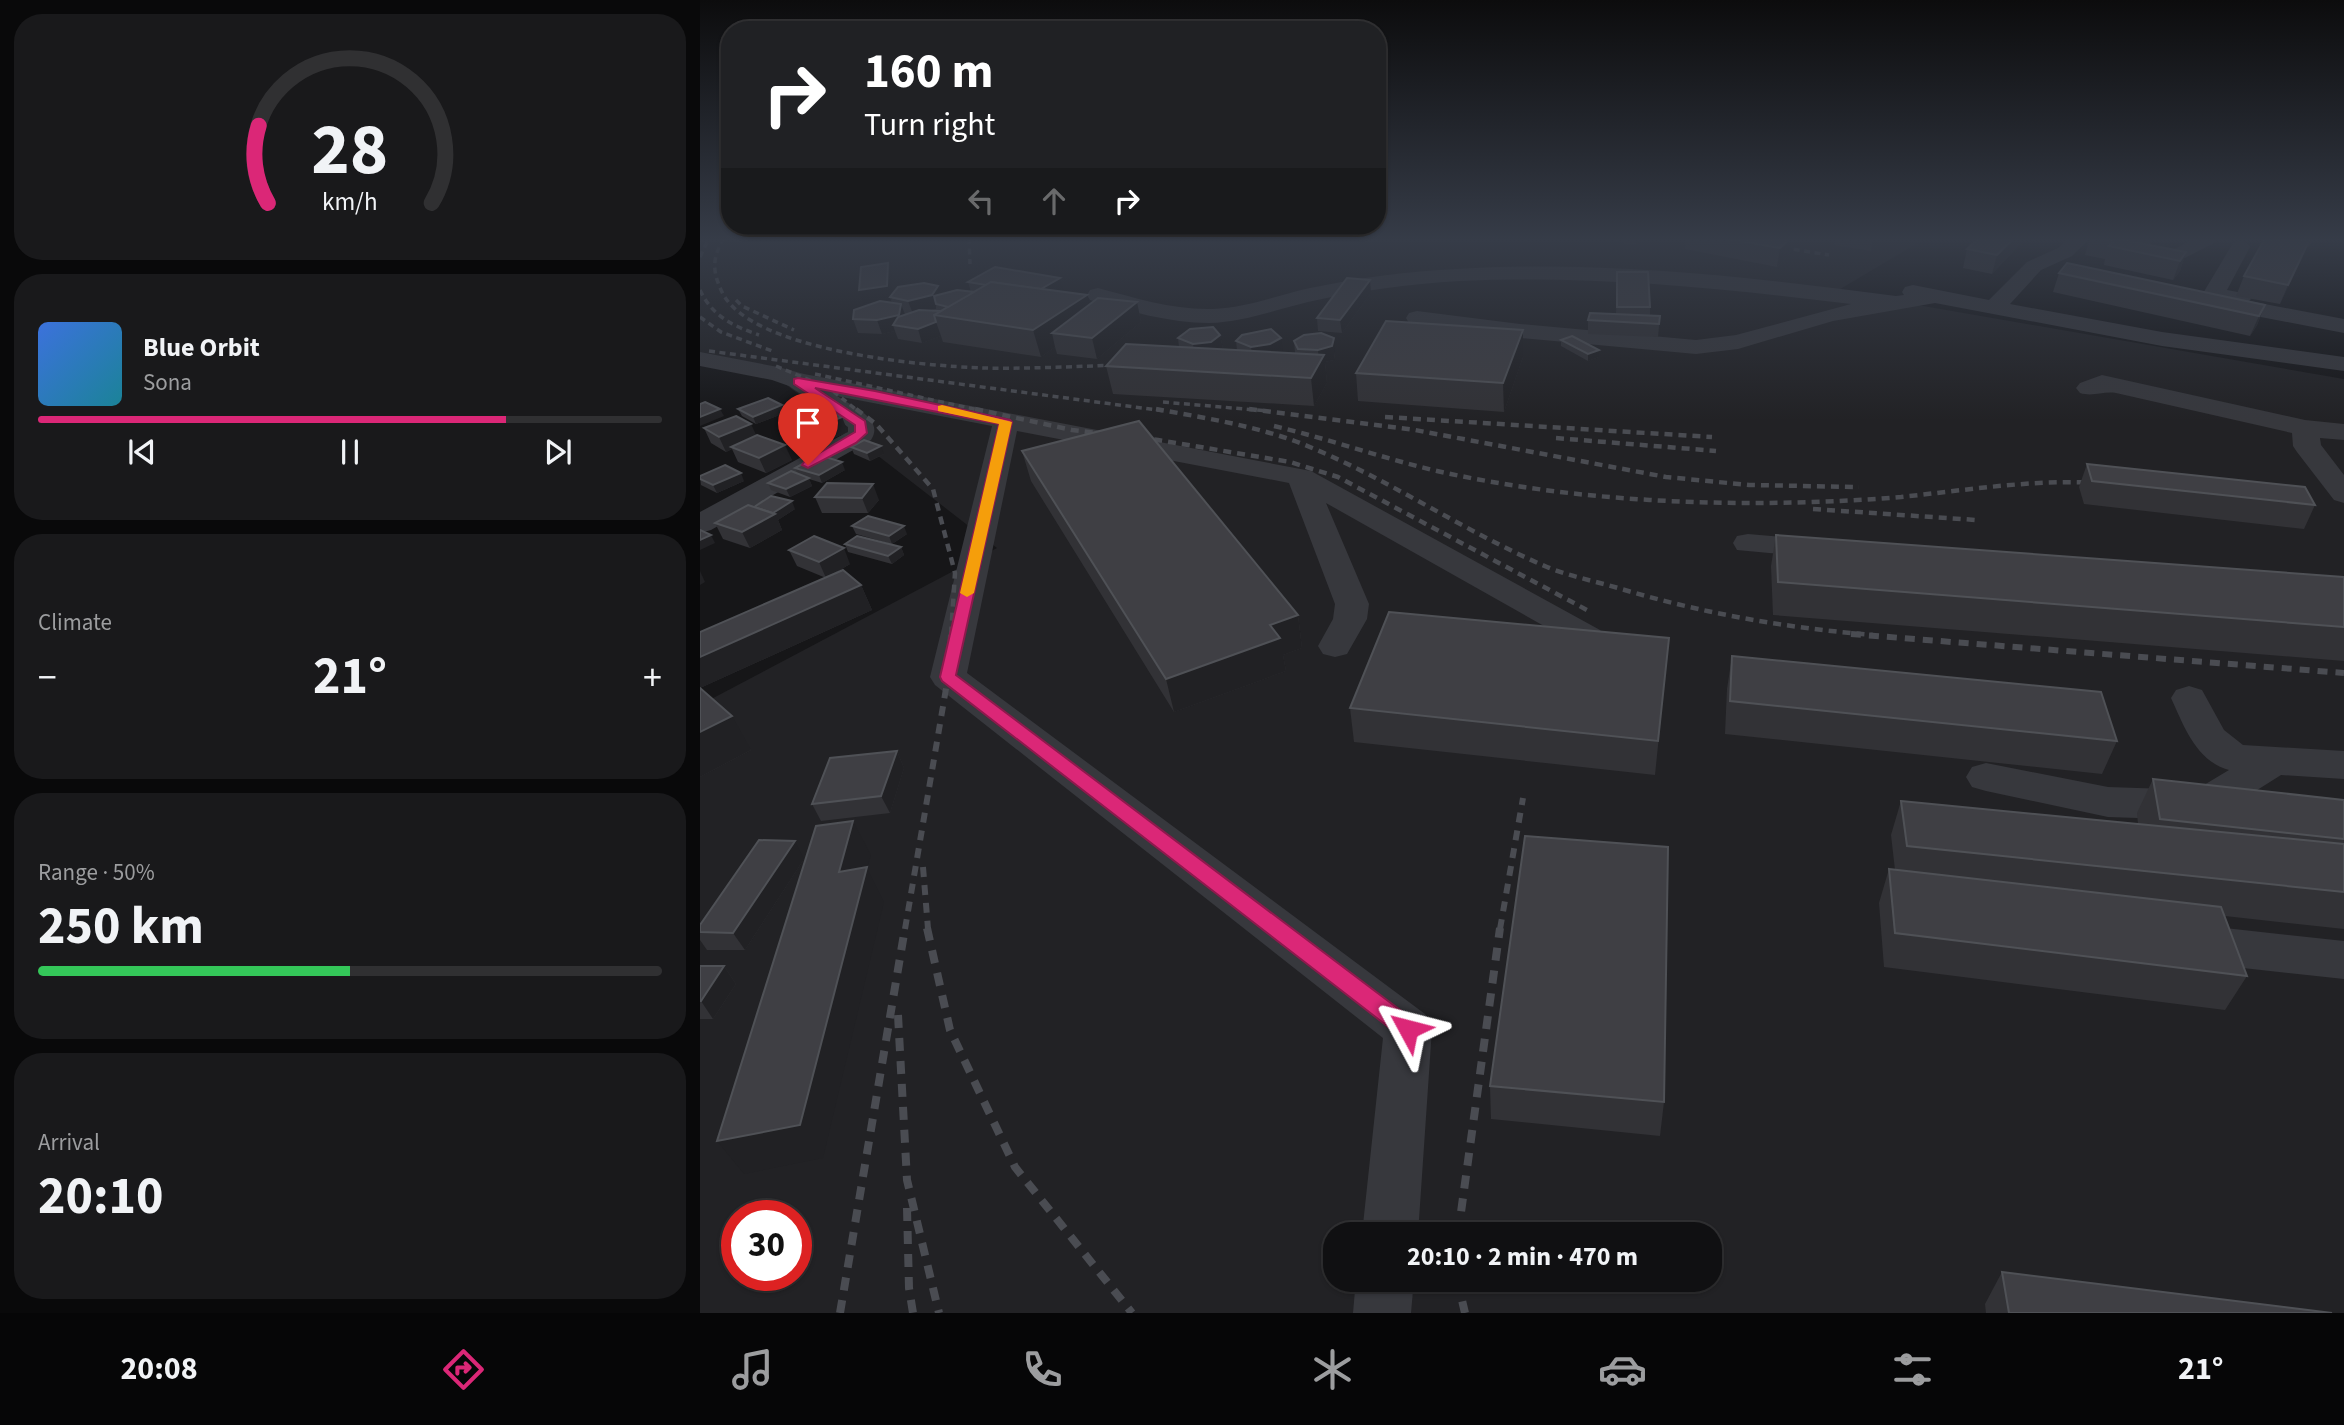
<!DOCTYPE html>
<html lang="en">
<head>
<meta charset="utf-8">
<style>
  body { margin:0; font-family:"Source Sans 3",sans-serif; background:#19191b; color:#f1f3f6; height:100vh; display:flex; flex-direction:column; font-size:26px; white-space:nowrap }
  * { box-sizing:border-box; margin:0 }
  p { font-size:23px; color:#9c9d9f }
  .icon { flex:none; width:38px; height:38px; fill:none; stroke:currentColor; stroke-width:2; stroke-linecap:round; stroke-linejoin:round }
  .map { position:relative; flex:1; overflow:hidden }
  .sheet { display:flex; flex-direction:column; gap:14px; padding:14px; background:#09090a; width:700px }
  .sheet>* { flex:none }
  .banner { position:absolute; left:21px; top:21px; width:665px; height:214px; border-radius:28px; box-shadow:0 2px 5px #0004,0 0 0 2px #303032; background:#202124; color:#fff; overflow:hidden }
  .speed { position:absolute; left:21px; top:1200px; display:flex; gap:14px; font-size:35px; font-weight:700; text-align:center }
  .speed>* { display:grid; place-content:center; width:91px; height:91px; border-radius:50%; background:#101012; box-shadow:0 2px 5px #0004,0 0 0 2px #303032; line-height:1 }
  .speed .limit { border:10px solid #d22; background:#fff; color:#111 }
  .pin { position:absolute; display:grid; place-items:center; width:60px; height:60px; color:#fff; margin:-72px -30px; border-radius:50% 50% 50% 0; rotate:-45deg; box-shadow:0 0 7px #0007 }
  .pin .icon { rotate:45deg }
  .me { position:absolute; width:77px; margin:-38px; rotate:308deg; stroke-linejoin:round; filter:drop-shadow(0 0 5px #0008) }
  .turn { display:flex; align-items:center; gap:24px; height:147px; padding:0 28px; font-size:32px }
  .turn .icon { width:91px; height:91px; stroke-width:2.5 }
  .turn b { display:block; font-size:49px; line-height:60px }
  .lanes { display:flex; align-items:center; height:66px; padding:0 28px; background:#0003; justify-content:center; gap:35px; direction:ltr }
  .lanes .off { opacity:.35 }
  .big { font-size:52px; font-weight:700; line-height:1.1 }
  .sheet .card { flex:1; display:flex; flex-direction:column; justify-content:center; gap:10px; min-width:0; padding:0 24px; border-radius:28px; background:#19191b }
  .sheet .dial { align-items:center; gap:0 }
  .dial svg { height:182px; overflow:visible; fill:none; stroke:#303032; stroke-width:7; stroke-linecap:round; text-anchor:middle }
  .dial text { fill:#f1f3f6; stroke:none }
  .song { display:flex; align-items:center; gap:21px }
  .cover { width:84px; height:84px; border-radius:10px; background:linear-gradient(135deg,hsl(220 70% 55%),hsl(190 70% 35%)) }
  .played { height:7px; border-radius:4px; background:linear-gradient(90deg,#db2777 75%,#303032 75%) }
  .keys { display:flex; justify-content:space-around; direction:ltr }
  .heat { display:flex; justify-content:space-between; align-items:center; font-size:38px; direction:ltr }
  .charge { height:10px; border-radius:5px; background:linear-gradient(90deg,#34c759 50%,#303032 0) }
  .trip { position:absolute; left:623px; top:1222px; width:399px; height:70px; border-radius:28px; background:#101012; box-shadow:0 2px 5px #0004,0 0 0 2px #303032; font-weight:700; line-height:70px; text-align:center }
  .menu { display:flex; height:112px; justify-content:space-around; align-items:center; background:#060607; color:#9c9d9f }
  .menu .icon { width:49px; height:49px }
  .menu .selected { color:#db2777 }
  .menu b { font-size:32px; color:#f1f3f6 }
  main { display:flex; flex:1; min-height:0 }
  .map>svg:first-child { display:block }
</style>
</head>
<body>
<main>
<section class="sheet">
<div class="card dial"><svg viewBox="0 0 100 80">
<path d="M14 69A42 42 0 1 1 86 69"/>
<path d="M14 69A42 42 0 0 1 10 35" stroke="#db2777"/>
<text x="50" y="56" font-size="32" font-weight="700">28</text>
<text x="50" y="72" font-size="11">km/h</text>
</svg></div>
<div class="card">
<div class="song"><i class="cover"></i><div><b>Blue Orbit</b><p>Sona</p></div></div>
<div class="played"></div>
<div class="keys"><svg class="icon" aria-label="previous" viewBox="0 0 24 24"><path d="M18 5L8 12l10 7zM5 5v14"/></svg><svg class="icon" aria-label="pause" viewBox="0 0 24 24"><path d="M8 5v14M16 5v14"/></svg><svg class="icon" aria-label="next" viewBox="0 0 24 24"><path d="M6 5l10 7-10 7zM19 5v14"/></svg></div>
</div>
<div class="card"><p>Climate</p>
<div class="heat"><a>−</a><b class="big">21°</b><a>+</a></div>
</div>
<div class="card"><p>Range · 50%</p><b class="big">250 km</b><div class="charge"></div></div>
<div class="card"><p>Arrival</p><b class="big">20:10</b></div>
</section>
<div class="map">
<svg width="1644" height="1313" viewBox="0 0 1644 1313">
  <rect width="100%" height="100%" fill="#161618"/>
  <path fill="#222225" fill-rule="evenodd" d="M0,238H1226L1137,291L1644,379V1313H0V705L297,548L75,376L0,361ZM37,1216H96V1276H37ZM635,1234H1010V1279H635Z"/>
  <g fill="none" stroke-linecap="round" stroke-linejoin="round">
    <g fill="#37383d" fill-rule="evenodd">
      <path d="M1369,238H1390L1372,256L1341,270L1310,304L1462,332L1644,357V371L1462,346L1235,303L1133,321L1038,349L996,354L820,338L717,325L709,323L706,318L709,313L717,311L820,324L996,340L1036,335L1151,304C1022,288 890,275 760,281C709,284 658,291 608,302C575,310 543,322 509,323C469,323 429,311 390,300L387,295L390,290L398,288C436,298 473,310 512,309C546,308 578,295 610,288C659,278 708,271 757,269C903,260 1052,277 1196,296L1204,295L1202,292L1205,287L1213,285L1289,300L1327,262L1358,248Z"/>
      <polygon points="1430,238 1453,238 1449,246 1469,252 1495,238 1519,238 1516,242 1471,265 1426,252 1423,248 1431,240"/>
      <polygon points="1540,241 1547,243 1550,247 1527,290 1548,294 1551,299 1549,301 1644,319 1644,333 1509,307 1502,295 1533,243"/>
      <path d="M0,352L78,367L104,374L611,471L900,630L905,637L900,644L888,648L876,644L626,503L669,604L667,619L647,654L635,657L623,654L618,646L633,619L635,604L589,483L317,431L267,673L725,1014L732,1029L718,1234H662L683,1038L235,685L230,677L292,426L137,396C152,406 185,419 171,440L11,530L0,533V512L142,435L148,431V427L89,386L72,380L0,366Z"/>
      <path d="M1402,375L1605,420L1644,424V440L1620,438L1621,445L1644,475V503L1634,500L1597,452L1593,446L1592,433L1416,393C1403,391 1393,397 1380,393L1376,388L1380,383Z"/>
      <polygon points="1048,534 1121,540 1132,542 1137,549 1132,556 1121,558 1037,550 1033,543 1037,536"/>
      <path d="M1489,686L1502,690L1524,730L1543,745L1644,751V779L1581,775L1527,809L1467,819L1408,817L1286,791L1272,787L1266,777L1272,767L1286,763L1408,787L1467,789L1504,785L1529,770C1496,761 1484,726 1471,698L1476,690Z"/>
      <polygon points="1525,928 1644,941 1644,979 1525,966 1509,960 1502,947 1509,934"/>
      <polygon points="656,1279 714,1279 711,1313 653,1313"/>
    </g>
    <g stroke="#4a4c52" stroke-width="3.5" stroke-dasharray="6 4.5" stroke-linecap="butt">
      <path d="M24,238C12,258 12,271 22,292C50,351 223,366 284,368C331,369 379,366 427,365"/>
      <polyline points="269,238 270,264"/>
      <polyline points="1073,246 1129,255"/>
      <polyline points="0,257 9,238"/>
      <path d="M0,290C12,316 33,326 59,335"/>
      <polyline points="36,300 42,306 94,330"/>
      <polyline points="0,317 21,332 75,352"/>
      <polyline points="9,351 465,411"/>
      <polyline points="76,366 129,388 158,411"/>
      <polyline points="115,374 283,411"/>
      <polyline points="463,402 568,411"/>
    </g>
    <g stroke="#4a4c52" stroke-width="4.5" stroke-dasharray="8 6" stroke-linecap="butt">
      <polyline points="156,409 176,424 233,489 255,573 251,635"/>
      <polyline points="275,409 372,430 458,440 590,462 638,477 887,610"/>
      <path d="M456,409C505,418 558,426 605,445C689,479 763,531 847,567C869,576 894,581 918,588C1001,613 1086,628 1173,635"/>
      <polyline points="549,409 715,430 966,477 1049,485 1159,487"/>
      <polyline points="685,417 1012,437"/>
      <path d="M574,426C629,439 682,458 737,471C840,494 947,503 1053,503C1102,503 1152,501 1201,497C1268,490 1333,479 1401,483"/>
      <polyline points="856,438 1016,451"/>
      <polyline points="1113,509 1276,520"/>
    </g>
    <g stroke="#4a4c52" stroke-width="6" stroke-dasharray="10 8" stroke-linecap="butt">
      <polyline points="1151,634 1644,673"/>
      <polyline points="223,867 228,929"/>
      <polyline points="205,929 248,677 251,634"/>
      <polyline points="800,929 823,798"/>
    </g>
    <g stroke="#4a4c52" stroke-width="8" stroke-dasharray="13 10" stroke-linecap="butt">
      <polyline points="227,928 250,1030 315,1167 432,1313"/>
      <polyline points="198,1015 207,1180 239,1313"/>
      <polyline points="207,1208 209,1288 213,1313"/>
      <polyline points="758,1234 800,928"/>
      <polyline points="757,1279 765,1313"/>
      <polyline points="140,1313 205,928"/>
    </g>
  </g>
  <g fill="#323236">
    <polygon points="893,238 943,238 936,245"/>
    <polygon points="986,238 1093,238 1090,254 1077,267 985,249"/>
    <polygon points="1135,238 1183,238 1171,251 1134,245"/>
    <polygon points="1326,238 1292,274 1263,268 1267,249"/>
    <polygon points="1390,238 1428,238 1427,240 1486,252 1480,271 1473,280 1404,265 1405,259 1385,255"/>
    <polygon points="1565,238 1613,238 1609,247 1606,246 1580,304 1536,296 1544,276"/>
    <polygon points="917,272 950,307 950,316 960,316 958,337 888,334 888,320 916,314"/>
    <polygon points="1359,273 1565,305 1557,325 1550,336 1353,292"/>
    <polygon points="192,276 192,295 240,295 271,292 268,282 360,278 363,292 389,305 437,302 441,322 397,359 357,354 355,347 341,357 243,342 241,336 222,343 198,339 195,331 182,334 158,333 153,319 192,303 191,300 164,304"/>
    <polygon points="671,293 642,333 618,331 617,318"/>
    <polygon points="520,335 523,349 537,350 536,341 583,352 582,352 595,353 594,341 635,352 634,360 625,362 627,383 614,406 413,394 406,366 479,347 478,338"/>
    <polygon points="861,340 899,350 899,357 888,361 861,346"/>
    <polygon points="823,357 804,412 658,401 656,373"/>
    <polygon points="38,409 85,413 56,424 42,416"/>
    <polygon points="92,415 148,432 124,442 98,430"/>
    <polygon points="4,428 56,435 92,460 66,473 38,462 32,449 26,452 11,443"/>
    <polygon points="151,447 184,454 170,461 154,454"/>
    <polygon points="322,451 598,615 602,648 583,655 586,671 474,712 331,481"/>
    <polygon points="1387,464 1615,505 1604,529 1384,504 1379,487"/>
    <polygon points="95,468 145,470 122,483 109,479 112,486 90,497 71,490 68,483 98,474"/>
    <polygon points="0,476 44,481 17,493 1,485"/>
    <polygon points="127,483 179,500 168,513 122,513 115,497"/>
    <polygon points="54,507 95,509 78,520 82,530 50,548 23,539 15,523"/>
    <polygon points="152,526 207,534 192,544 201,547 204,555 192,564 148,552 145,544 191,544 156,534"/>
    <polygon points="1076,535 1644,577 1644,661 1073,615 1071,566"/>
    <polygon points="89,550 150,564 128,577 161,585 172,610 0,688 51,750 0,777 0,632 126,578 97,566"/>
    <polygon points="969,638 955,775 654,742 650,708"/>
    <polygon points="1032,656 1417,741 1402,774 1025,734 1027,689"/>
    <polygon points="197,751 204,768 190,813 121,821 112,804"/>
    <polygon points="1453,779 1644,800 1644,929 1525,916 1547,976 1525,1010 1184,967 1179,903 1189,869 1195,870 1191,835 1201,801 1438,824 1437,813"/>
    <polygon points="104,859 45,950 7,950 0,940 0,925"/>
    <polygon points="0,966 24,966 36,984 13,1019 0,1019"/>
    <polygon points="790,1086 964,1102 960,1136 791,1119"/>
    <polygon points="1302,1272 1632,1313 1286,1313 1285,1304"/>
  </g>
  <g fill="#212124">
    <polygon points="937,238 943,238 936,245"/>
    <polygon points="1091,238 1093,238 1090,254 1077,267 1080,248"/>
    <polygon points="1174,238 1183,238 1171,251 1173,239"/>
    <polygon points="1314,238 1326,238 1292,274 1297,255"/>
    <polygon points="1609,241 1601,260 1580,304 1588,285"/>
    <polygon points="1486,252 1480,271 1473,280 1480,261"/>
    <polygon points="188,263 192,276 192,300 190,297 191,300 164,304 159,290"/>
    <polygon points="360,278 365,297 334,293"/>
    <polygon points="670,280 671,293 642,333 640,320"/>
    <polygon points="238,286 242,299 236,304 236,309 213,314 208,301"/>
    <polygon points="387,295 393,321 352,333 355,347 341,357 333,330"/>
    <polygon points="437,302 441,322 397,359 392,338"/>
    <polygon points="201,304 206,317 203,329 203,327 193,325 195,331 182,334 177,320"/>
    <polygon points="1565,305 1557,325 1550,336 1559,316"/>
    <polygon points="236,322 241,336 222,343 218,329"/>
    <polygon points="823,330 823,357 804,412 803,383"/>
    <polygon points="520,335 523,349 495,358 493,344"/>
    <polygon points="581,338 583,352 571,358 553,361 551,347"/>
    <polygon points="634,338 635,352 634,360 625,362 627,383 614,406 611,378 619,362 618,350"/>
    <polygon points="899,350 899,357 888,361 888,354"/>
    <polygon points="82,405 85,413 56,424 53,417"/>
    <polygon points="20,409 24,416 0,426 0,417"/>
    <polygon points="142,417 148,432 124,442 118,427"/>
    <polygon points="51,424 58,439 31,447 32,449 26,452 19,437"/>
    <polygon points="85,445 92,460 66,473 59,458"/>
    <polygon points="181,446 184,454 170,461 167,453"/>
    <polygon points="142,462 145,470 122,483 119,475"/>
    <polygon points="41,473 44,481 17,493 13,485"/>
    <polygon points="109,478 112,486 90,497 86,489"/>
    <polygon points="173,484 179,500 168,513 162,498"/>
    <polygon points="92,501 95,509 78,520 82,530 50,548 42,532"/>
    <polygon points="204,526 207,534 192,544 189,536"/>
    <polygon points="11,535 15,543 0,550 0,540"/>
    <polygon points="201,547 204,555 192,564 188,556"/>
    <polygon points="144,548 150,564 126,578 119,562"/>
    <polygon points="0,571 5,582 0,585"/>
    <polygon points="161,585 172,610 0,688 0,657"/>
    <polygon points="598,615 602,648 583,655 586,671 474,712 466,679 570,625"/>
    <polygon points="32,716 51,750 0,777 0,732"/>
    <polygon points="197,751 204,768 190,813 181,796"/>
    <polygon points="153,821 171,855 167,868 184,902 123,1158 44,1174 17,1141 139,872"/>
    <polygon points="95,841 104,859 45,950 33,933"/>
    <polygon points="24,966 36,984 13,1019 1,1001"/>
  </g>
  <g fill="#3f3f44" stroke="#4f5156" stroke-width="2">
    <polygon points="1023,238 1091,238 1080,248"/>
    <polygon points="1279,238 1314,238 1297,255 1267,249"/>
    <polygon points="1397,238 1419,238 1418,239 1486,252 1480,261 1409,246 1414,241"/>
    <polygon points="1565,238 1588,238 1609,241 1588,285 1544,276"/>
    <polygon points="188,263 187,286 159,290 161,267"/>
    <polygon points="1367,263 1565,305 1559,316 1359,273"/>
    <polygon points="295,267 360,278 341,289 291,282 286,285 268,282"/>
    <polygon points="917,272 948,272 950,307 917,307"/>
    <polygon points="647,278 670,280 640,320 617,318"/>
    <polygon points="291,282 387,295 333,330 234,315"/>
    <polygon points="224,283 238,286 232,295 208,301 190,297 198,287"/>
    <polygon points="257,290 274,292 248,307 236,304 234,296"/>
    <polygon points="398,298 437,302 392,338 352,333"/>
    <polygon points="180,301 201,304 199,315 177,320 153,319 154,310"/>
    <polygon points="219,310 241,311 234,315 236,322 218,329 193,325 198,317"/>
    <polygon points="890,313 960,316 959,324 888,320"/>
    <polygon points="686,321 823,330 803,383 656,373"/>
    <polygon points="513,327 520,335 511,342 493,344 478,338 490,329"/>
    <polygon points="571,329 581,338 570,344 551,347 536,341 542,335"/>
    <polygon points="621,333 634,338 632,346 618,350 598,349 594,341 604,335"/>
    <polygon points="872,336 899,350 888,354 861,340"/>
    <polygon points="426,344 624,355 611,378 406,366"/>
    <polygon points="68,398 82,405 53,417 38,409"/>
    <polygon points="5,402 20,409 0,417 0,404"/>
    <polygon points="116,405 142,417 118,427 92,415"/>
    <polygon points="36,416 51,424 19,437 4,428"/>
    <polygon points="439,421 598,615 570,625 580,638 466,679 322,451"/>
    <polygon points="57,435 85,445 59,458 31,447"/>
    <polygon points="164,440 181,446 167,453 151,447"/>
    <polygon points="119,455 142,462 119,475 95,468"/>
    <polygon points="1387,464 1605,487 1615,505 1392,481"/>
    <polygon points="25,465 41,473 13,485 0,479 0,476"/>
    <polygon points="91,471 109,478 86,489 68,483"/>
    <polygon points="127,483 173,484 162,498 115,497"/>
    <polygon points="71,496 92,501 73,513 54,507"/>
    <polygon points="48,505 75,514 42,532 15,523"/>
    <polygon points="168,516 204,526 189,536 152,526"/>
    <polygon points="0,530 11,535 0,540"/>
    <polygon points="1076,535 1644,577 1644,627 1078,582"/>
    <polygon points="114,536 144,548 119,562 89,550"/>
    <polygon points="157,536 201,547 188,556 145,544"/>
    <polygon points="143,570 161,585 0,657 0,632"/>
    <polygon points="689,612 969,638 958,741 650,708"/>
    <polygon points="1032,656 1401,692 1417,741 1030,701"/>
    <polygon points="0,688 32,716 0,732"/>
    <polygon points="197,751 181,796 112,804 130,758"/>
    <polygon points="1453,779 1644,800 1644,839 1460,819"/>
    <polygon points="1201,801 1644,844 1644,892 1207,846"/>
    <polygon points="153,821 139,872 167,867 100,1125 17,1141 116,826"/>
    <polygon points="825,836 968,847 964,1102 790,1086"/>
    <polygon points="59,840 95,841 33,933 0,932 0,925"/>
    <polygon points="1189,869 1521,907 1547,976 1195,933"/>
    <polygon points="0,966 24,966 1,1001 0,1001"/>
    <polygon points="1302,1272 1632,1313 1309,1313"/>
  </g>
  <linearGradient id="sky" x2="0" y2="1"><stop stop-color="#0c0c0d"/><stop offset="0.57" stop-color="#363c48"/><stop offset="1" stop-color="#363c48" stop-opacity="0"/></linearGradient>
  <rect width="1644" height="421" fill="url(#sky)"/>
  <polygon fill="#db2777" stroke="#8e194d" stroke-width="2" points="98,378 175,391 310,420 312,422 256,675 716,1022 719,1029 716,1036 708,1038 700,1036 242,681 240,677 299,424 115,388 165,421 167,433 156,443 108,468 102,465 104,462 155,432 155,425 94,384 94,379"/>
  <polygon fill="#f59e0b" points="242,405 312,422 274,593 267,597 260,593 299,424 238,411 238,406"/>
</svg>
<div class="speed"><div class="limit">30</div></div>
<div class="pin" style="left:108px;top:465px;background:#d93025"><svg class="icon" aria-label="arrive" viewBox="0 0 24 24"><path d="M6 21V4h12l-3 4 3 4H6"/></svg></div>
<svg class="me" style="left:708px;top:1029px" viewBox="-20 -20 40 40"><path d="M0-17L14 15 0 8-14 15z" fill="#db2777" stroke="#fff" stroke-width="4"/></svg>
<div class="trip">20:10 · 2 min · 470 m</div>
<div class="banner">
<div class="turn"><svg class="icon" aria-label="right" viewBox="0 0 24 24"><path d="M7 20v-9h11M14 6l5 5-5 5"/></svg><div><b>160 m</b>Turn right</div></div>
<div class="lanes"><svg class="icon off" aria-label="left" viewBox="0 0 24 24"><path d="M17 20v-9H6M10 6l-5 5 5 5"/></svg><svg class="icon off" aria-label="ahead" viewBox="0 0 24 24"><path d="M12 20V5M6 11l6-6 6 6"/></svg><svg class="icon" aria-label="right" viewBox="0 0 24 24"><path d="M7 20v-9h11M14 6l5 5-5 5"/></svg></div>
</div>
</div>
</main>
<nav class="menu">
<b>20:08</b>
<svg class="icon selected" aria-label="directions" viewBox="0 0 24 24"><path d="M12 3l9 9-9 9-9-9zM9 14v-3h6M13 9l2 2-2 2"/></svg>
<svg class="icon" aria-label="music" viewBox="0 0 24 24"><path d="M9 18V5l10-2v13"/><circle cx="6" cy="18" r="3"/><circle cx="16" cy="16" r="3"/></svg>
<svg class="icon" aria-label="phone" viewBox="0 0 24 24"><path d="M5 4h4l2 5-3 2q2 4 5 5l2-3 5 2v4C11 20 4 13 5 4z"/></svg>
<svg class="icon" aria-label="climate" viewBox="0 0 24 24"><path d="M12 3v18M4 7l16 10M4 17L20 7"/></svg>
<svg class="icon" aria-label="car" viewBox="0 0 24 24"><path d="M5 17H2v-5l4-1 3-4h7l3 4 3 1v5h-3M9 17h6M6 11h13"/><circle cx="7" cy="17" r="2"/><circle cx="17" cy="17" r="2"/></svg>
<svg class="icon" aria-label="filters" viewBox="0 0 24 24"><path d="M4 7h16M4 17h16"/><circle cx="9" cy="7" r="2"/><circle cx="15" cy="17" r="2"/></svg>
<b>21°</b>
</nav>
</body>
</html>
